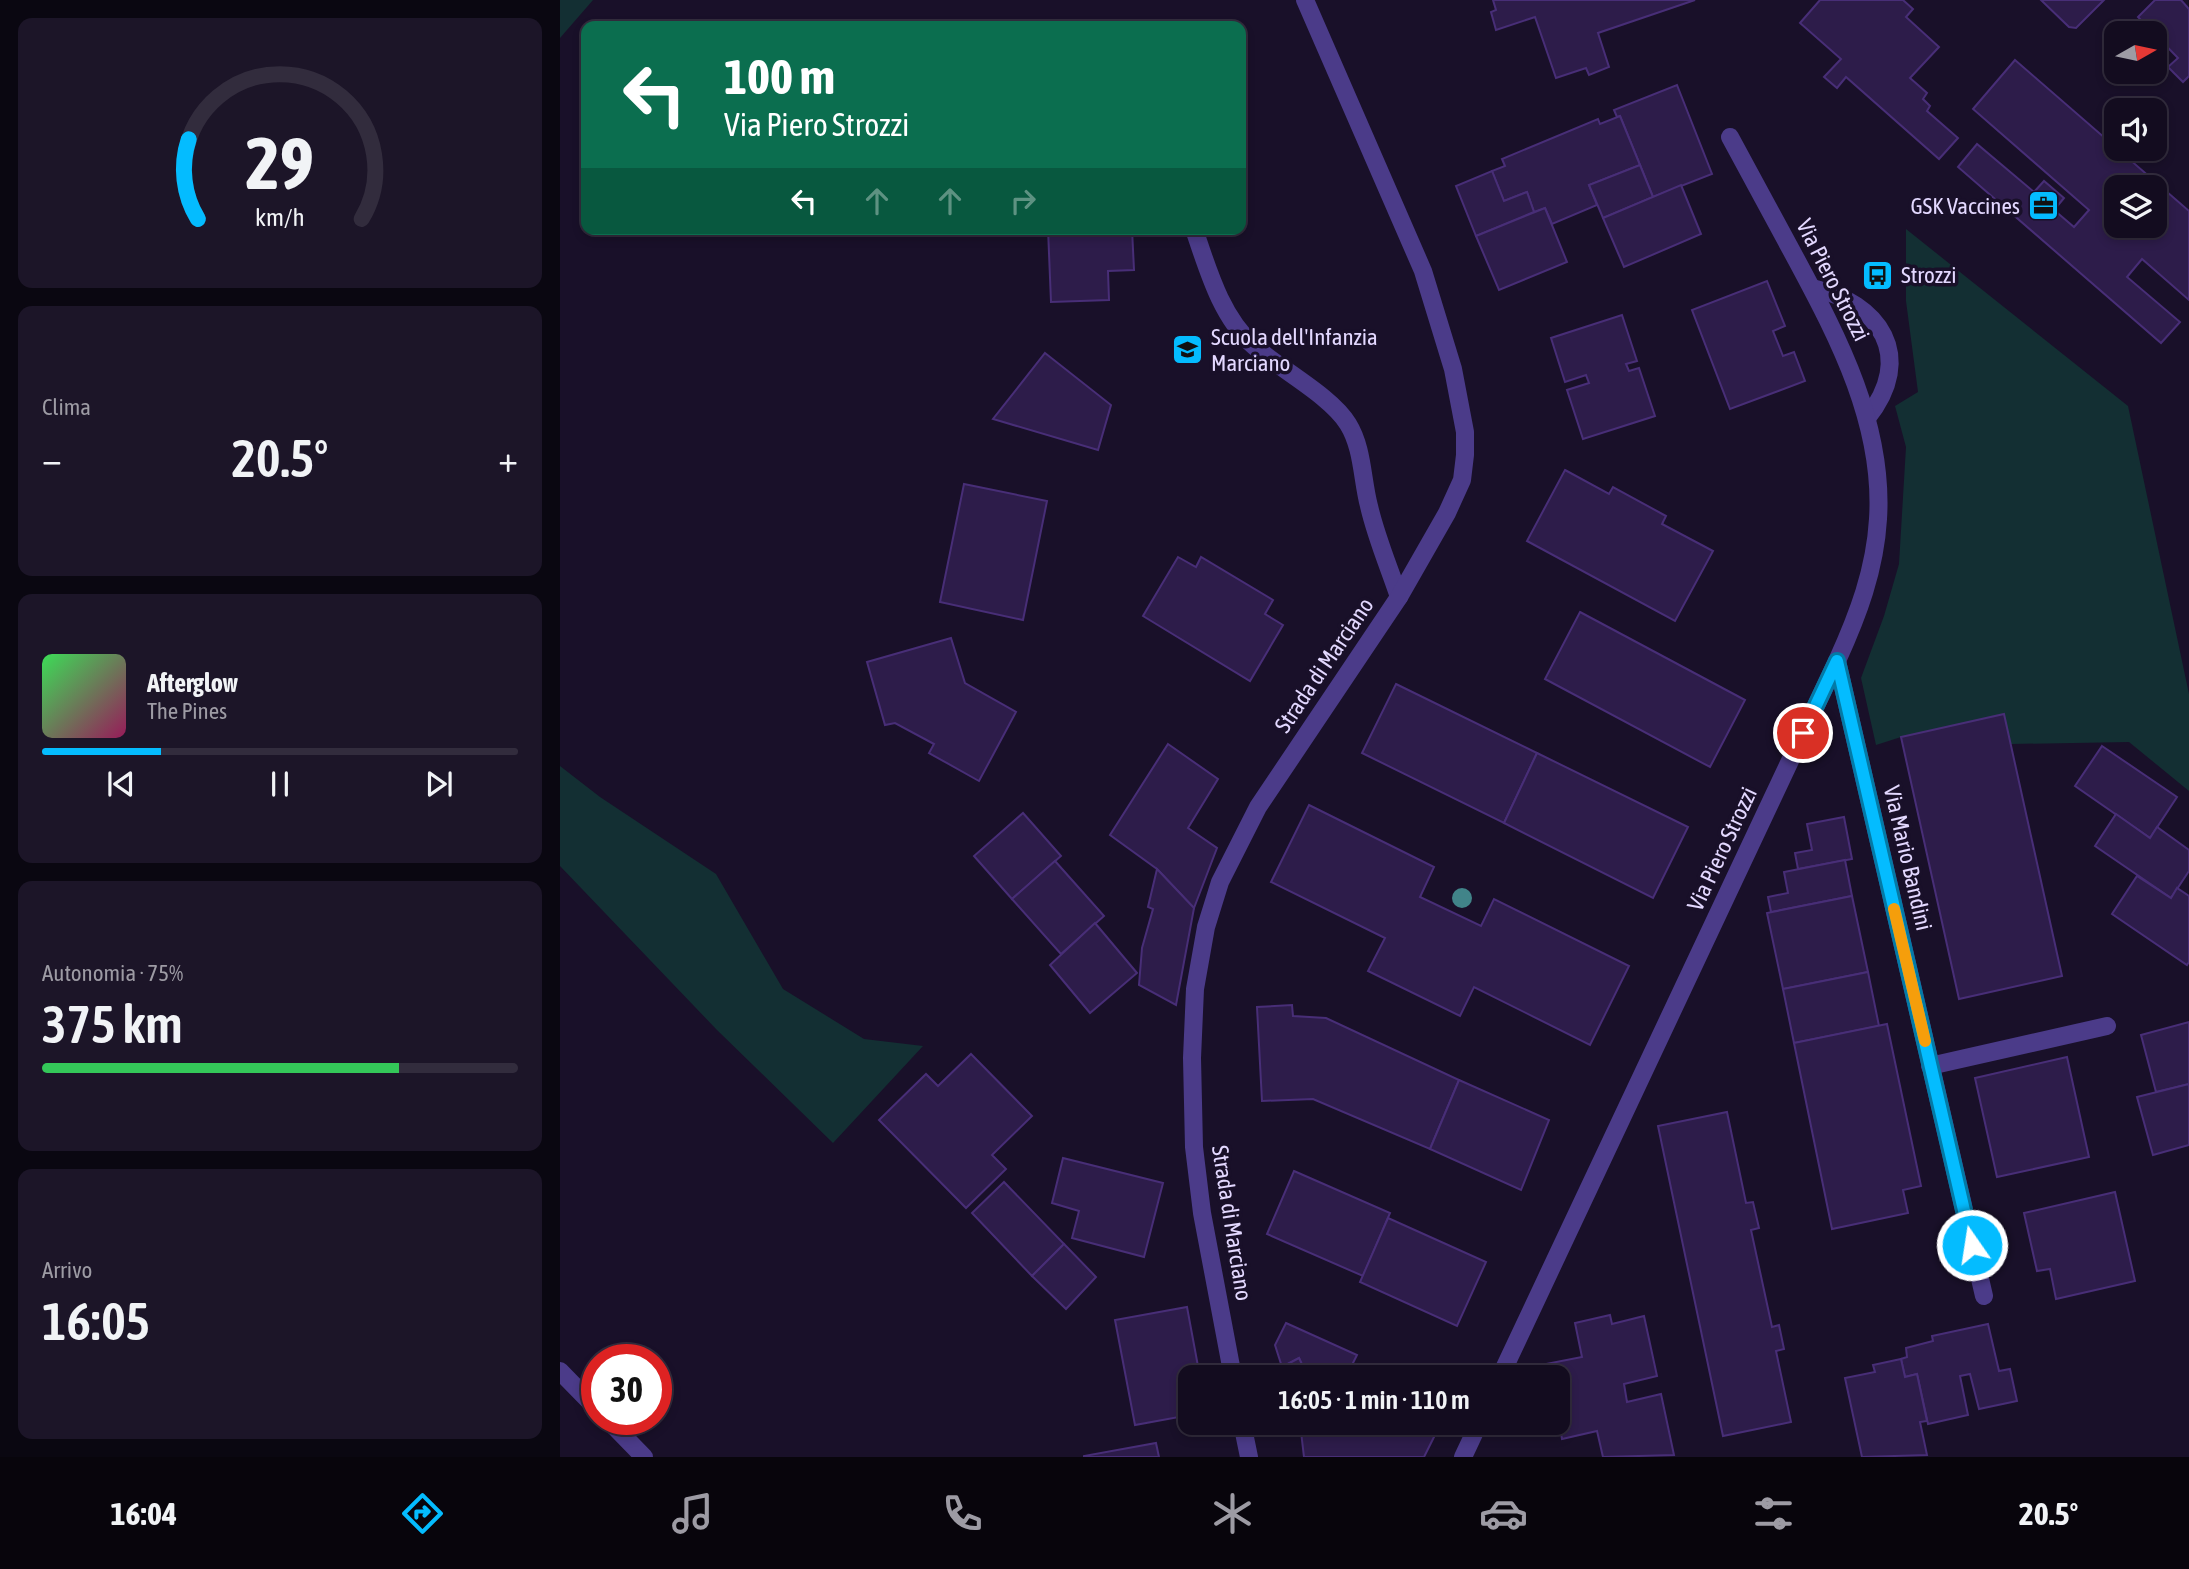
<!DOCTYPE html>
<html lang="it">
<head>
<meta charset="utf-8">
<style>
  body { margin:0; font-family:"Asap Condensed",sans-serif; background:#1c1528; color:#f1f3f6; height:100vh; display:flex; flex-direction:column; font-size:26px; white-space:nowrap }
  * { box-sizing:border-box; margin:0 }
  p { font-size:23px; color:#9d9ba4 }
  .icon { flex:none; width:38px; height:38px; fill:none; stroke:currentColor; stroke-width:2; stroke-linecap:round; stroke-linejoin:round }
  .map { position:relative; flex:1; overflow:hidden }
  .side { display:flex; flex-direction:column; gap:18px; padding:18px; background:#0a0711; width:560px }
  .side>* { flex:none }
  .hud { position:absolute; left:21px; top:21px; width:665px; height:214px; border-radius:14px; box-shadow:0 4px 10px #0003,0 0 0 2px #322c3d; background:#0b6e4f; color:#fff; overflow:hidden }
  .needle { width:46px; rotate:81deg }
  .tools { position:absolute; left:1544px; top:21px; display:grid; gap:14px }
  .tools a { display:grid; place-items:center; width:63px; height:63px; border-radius:14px; background:#130c1f; box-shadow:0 4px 10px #0003,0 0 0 2px #322c3d; font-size:35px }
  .speed { position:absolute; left:21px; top:1344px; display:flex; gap:14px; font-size:35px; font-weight:700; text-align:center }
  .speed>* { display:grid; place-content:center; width:91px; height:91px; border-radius:50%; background:#130c1f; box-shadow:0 4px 10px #0003,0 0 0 2px #322c3d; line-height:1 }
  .speed .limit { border:10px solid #d22; background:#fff; color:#111 }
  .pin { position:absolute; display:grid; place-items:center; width:60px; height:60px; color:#fff; margin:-30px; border:4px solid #fff; border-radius:50%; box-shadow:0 2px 7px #0007 }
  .me { position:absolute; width:77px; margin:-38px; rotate:347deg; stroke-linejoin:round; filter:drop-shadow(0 0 5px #0008) }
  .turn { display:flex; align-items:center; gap:24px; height:147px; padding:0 28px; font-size:32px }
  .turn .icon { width:91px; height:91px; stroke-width:2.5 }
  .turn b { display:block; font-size:49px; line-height:60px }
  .lanes { display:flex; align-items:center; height:66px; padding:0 28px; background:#0003; justify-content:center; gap:35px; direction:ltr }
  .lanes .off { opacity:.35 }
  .big { font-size:52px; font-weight:600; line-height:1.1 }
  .side .widget { flex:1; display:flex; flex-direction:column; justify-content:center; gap:10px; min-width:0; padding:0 24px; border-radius:14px; background:#1c1528 }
  .side .dial { align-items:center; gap:0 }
  .dial svg { height:182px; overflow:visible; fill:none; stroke:#322c3d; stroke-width:7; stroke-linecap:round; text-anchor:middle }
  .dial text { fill:#f1f3f6; stroke:none }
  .song { display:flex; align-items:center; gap:21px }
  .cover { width:84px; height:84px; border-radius:10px; background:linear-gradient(135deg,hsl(130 70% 55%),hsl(330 70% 35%)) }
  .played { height:7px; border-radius:4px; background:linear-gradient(90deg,#04bcff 25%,#322c3d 25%) }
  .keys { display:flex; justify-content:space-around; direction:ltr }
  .heat { display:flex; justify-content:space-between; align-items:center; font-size:38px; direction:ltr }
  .charge { height:10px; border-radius:5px; background:linear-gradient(90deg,#34c759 75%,#322c3d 0) }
  .trip { position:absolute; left:618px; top:1365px; width:392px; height:70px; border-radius:14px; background:#130c1f; box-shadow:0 4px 10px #0003,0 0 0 2px #322c3d; font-weight:600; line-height:70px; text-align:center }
  .dock { display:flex; height:112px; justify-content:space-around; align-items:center; background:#08050c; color:#9d9ba4 }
  .dock .icon { width:49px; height:49px }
  .dock .on { color:#04bcff }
  .dock b { font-size:32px; color:#f1f3f6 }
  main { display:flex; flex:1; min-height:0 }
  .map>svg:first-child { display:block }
</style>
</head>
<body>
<main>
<section class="side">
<div class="widget dial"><svg viewBox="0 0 100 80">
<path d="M14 69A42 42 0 1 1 86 69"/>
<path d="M14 69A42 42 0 0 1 10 34" stroke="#04bcff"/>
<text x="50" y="56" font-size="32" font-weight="700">29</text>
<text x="50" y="72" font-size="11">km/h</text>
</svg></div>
<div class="widget"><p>Clima</p>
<div class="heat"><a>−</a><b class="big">20.5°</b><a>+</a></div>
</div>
<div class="widget">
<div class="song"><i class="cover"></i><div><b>Afterglow</b><p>The Pines</p></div></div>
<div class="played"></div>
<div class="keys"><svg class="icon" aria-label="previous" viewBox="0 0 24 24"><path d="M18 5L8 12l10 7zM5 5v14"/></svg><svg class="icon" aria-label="pause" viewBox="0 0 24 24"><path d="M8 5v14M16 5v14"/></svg><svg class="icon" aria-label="next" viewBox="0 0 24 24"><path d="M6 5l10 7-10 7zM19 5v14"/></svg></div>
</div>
<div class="widget"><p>Autonomia · 75%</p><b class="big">375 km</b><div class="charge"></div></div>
<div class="widget"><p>Arrivo</p><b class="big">16:05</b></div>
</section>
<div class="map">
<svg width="1629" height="1457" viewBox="0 0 1629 1457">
  <rect width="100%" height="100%" fill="#191029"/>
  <g fill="#132f33">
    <polygon points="0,0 33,0 0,38"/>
    <polygon points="1346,229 1568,406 1629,694 1629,791 1569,742 1451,744 1444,714 1341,737 1316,745 1301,678 1324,616 1339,564 1346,447 1335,406 1358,392 1346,301"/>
    <polygon points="0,766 40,797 156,874 223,989 304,1039 363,1046 273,1143 157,1030 0,866"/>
  </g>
  <g fill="#2d1c4a" stroke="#482e77" stroke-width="2" fill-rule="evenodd">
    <polygon points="933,0 1135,0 1038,33 1049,67 1029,75 1026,68 996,78 975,17 936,30 931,12 936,10"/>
    <polygon points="1260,0 1343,0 1353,9 1346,17 1379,47 1350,78 1367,93 1363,99 1370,106 1367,111 1398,138 1379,159 1286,77 1277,88 1264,77 1281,59 1240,23"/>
    <polygon points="1481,0 1544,0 1516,28 1509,27"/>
    <polygon points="1595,0 1621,0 1629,9 1629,76 1623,82 1608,67 1618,58 1578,17"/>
    <path d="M1455,60L1629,211V300L1582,259L1567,277L1620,322L1601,343L1398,167L1417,144L1474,192L1484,181L1504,198L1494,210L1514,227L1529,210L1413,109ZM1556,187H1594V226H1556Z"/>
    <polygon points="1117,85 1152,174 1093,197 1060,116 1057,117 1054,110"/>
    <polygon points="1060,116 1080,165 1029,185 1037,205 992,224 985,208 974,212 967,192 944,201 932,171 945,166 942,159 1038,119 1040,124"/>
    <polygon points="1080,165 1093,197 1043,218 1029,185"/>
    <polygon points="932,171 944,201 967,192 974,212 916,236 896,186"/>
    <polygon points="1121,185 1141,234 1064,267 1043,218"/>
    <polygon points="985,208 1007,262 939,290 916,236"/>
    <polygon points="488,229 572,229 574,270 548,271 549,300 491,302"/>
    <polygon points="1207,281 1225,326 1213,331 1223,356 1234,352 1245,381 1170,409 1132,310"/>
    <polygon points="1062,315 1077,361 1066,364 1069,371 1079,368 1095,416 1023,439 1007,390 1029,383 1026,375 1005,382 991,338"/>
    <polygon points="485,353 551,405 538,450 433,419"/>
    <polygon points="1005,470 1049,494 1053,487 1106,516 1102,524 1153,551 1115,621 967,541"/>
    <polygon points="404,484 487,501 463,620 380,602"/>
    <polygon points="618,557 636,567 641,557 713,600 705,614 723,625 690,681 583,616"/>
    <polygon points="1020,612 1185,700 1150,767 985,679"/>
    <polygon points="391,638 405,683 456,712 419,781 369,753 374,744 335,723 325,725 307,662"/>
    <polygon points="836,684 977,753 944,823 802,753"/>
    <polygon points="1444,714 1502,976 1399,999 1341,737"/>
    <polygon points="608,744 658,779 628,828 657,848 634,908 597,869 550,835"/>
    <polygon points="1542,746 1617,797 1590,838 1515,786"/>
    <polygon points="977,753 1128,827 1093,898 944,823"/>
    <polygon points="749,805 874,867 860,897 921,926 934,899 1069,966 1030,1045 914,987 900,1016 808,971 825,938 711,882"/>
    <polygon points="463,813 501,856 452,899 414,856"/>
    <polygon points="1556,814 1590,838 1597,827 1629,850 1629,871 1611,898 1535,846"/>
    <polygon points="1284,817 1292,859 1238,869 1235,853 1252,850 1247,824"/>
    <polygon points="1285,860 1292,896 1211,912 1208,897 1228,893 1224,872"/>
    <polygon points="495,861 544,916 501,954 452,899"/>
    <polygon points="597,869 634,908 616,1005 579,985 582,948 593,909 588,907"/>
    <polygon points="1577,876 1611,898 1617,888 1629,896 1629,962 1627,965 1552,914"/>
    <polygon points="1292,896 1308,972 1223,989 1207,913"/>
    <polygon points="535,923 577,973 530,1013 490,965"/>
    <polygon points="1308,972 1319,1026 1234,1043 1223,989"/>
    <polygon points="732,1005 733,1016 766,1018 899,1080 870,1149 753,1099 702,1101 697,1007"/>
    <polygon points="1629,1022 1629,1084 1596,1092 1581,1035"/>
    <polygon points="1327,1024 1361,1186 1343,1190 1348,1213 1272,1229 1234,1043"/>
    <polygon points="411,1054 472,1116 432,1155 446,1169 406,1208 319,1120 366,1074 378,1086"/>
    <polygon points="1507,1057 1529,1157 1437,1177 1415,1078"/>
    <polygon points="899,1080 989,1120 961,1190 870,1149"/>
    <polygon points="1629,1084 1629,1145 1593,1155 1577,1097"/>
    <polygon points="1167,1112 1186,1203 1193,1202 1199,1228 1191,1230 1212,1327 1219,1325 1224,1349 1216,1351 1231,1422 1163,1436 1098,1126"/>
    <polygon points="503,1158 603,1183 584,1257 512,1238 519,1211 492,1203"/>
    <polygon points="734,1171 830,1213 803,1276 707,1234"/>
    <polygon points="444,1182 504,1244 472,1276 412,1213"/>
    <polygon points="1555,1192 1575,1281 1496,1299 1490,1269 1477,1271 1464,1213"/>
    <polygon points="828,1218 926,1262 897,1326 800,1282"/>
    <polygon points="504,1244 536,1277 506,1309 472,1276"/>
    <polygon points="627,1307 640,1377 630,1377 630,1415 575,1425 555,1320"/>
    <polygon points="1050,1315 1052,1324 1084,1316 1097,1376 1064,1384 1067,1402 1101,1394 1114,1455 1043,1457 1037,1431 1002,1439 998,1418 998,1377 989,1377 986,1364 1022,1357 1015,1323"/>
    <polygon points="726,1323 797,1355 786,1377 759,1374 759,1377 747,1377 739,1358 722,1367 715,1345"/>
    <polygon points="1428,1324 1439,1371 1450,1369 1457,1401 1419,1409 1410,1374 1400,1376 1408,1415 1368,1424 1357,1374 1345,1377 1341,1359 1347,1357 1346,1348 1373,1341 1372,1336"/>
    <polygon points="739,1358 747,1375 728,1377 722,1367"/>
    <polygon points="1341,1359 1345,1377 1357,1374 1367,1421 1360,1422 1367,1455 1302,1457 1285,1378 1315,1372 1313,1365"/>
    <polygon points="740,1423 863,1423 876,1433 864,1457 744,1457"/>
    <polygon points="596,1443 599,1457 524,1457 524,1456"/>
  </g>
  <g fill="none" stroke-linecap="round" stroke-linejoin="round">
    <g stroke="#4b3b89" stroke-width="18">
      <path d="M634,229C648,270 661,317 694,346C721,370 771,396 788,424C803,448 802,480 809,506C816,537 829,567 839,597"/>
      <path d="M1252,288C1320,302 1356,357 1307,418"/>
      <polyline points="1277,661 1424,1296"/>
      <polyline points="1370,1066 1547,1026"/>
      <polyline points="0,1371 37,1409"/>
      <polyline points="673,1377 642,1213 634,1147 632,1058 635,989 646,927 660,882 698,807 839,597 887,513 902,480 905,455 905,432 893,369 863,271 745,0"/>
      <path d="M940,1377L1277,661C1298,615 1315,570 1318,519C1324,425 1279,339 1236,259C1214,218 1192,178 1170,137"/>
      <polyline points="47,1419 84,1457"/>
      <polyline points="682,1423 689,1457"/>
      <polyline points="903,1457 919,1423"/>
    </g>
  </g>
  <circle fill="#418489" cx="902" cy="898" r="10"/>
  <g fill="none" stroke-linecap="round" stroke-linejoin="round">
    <defs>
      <polyline id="route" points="1243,733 1277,661 1412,1245"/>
    </defs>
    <use href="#route" stroke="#037aa6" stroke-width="18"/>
    <use href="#route" stroke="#04bcff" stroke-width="12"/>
    <polyline stroke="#f59e0b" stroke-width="12" points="1334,909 1365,1041"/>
  </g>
  <defs>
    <symbol id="office-square" viewBox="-11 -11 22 22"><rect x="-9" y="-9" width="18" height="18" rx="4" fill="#04bcff" stroke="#191029"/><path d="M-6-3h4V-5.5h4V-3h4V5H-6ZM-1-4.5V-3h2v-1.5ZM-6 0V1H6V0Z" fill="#111"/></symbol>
    <symbol id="bus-square" viewBox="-11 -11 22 22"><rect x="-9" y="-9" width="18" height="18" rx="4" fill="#04bcff" stroke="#191029"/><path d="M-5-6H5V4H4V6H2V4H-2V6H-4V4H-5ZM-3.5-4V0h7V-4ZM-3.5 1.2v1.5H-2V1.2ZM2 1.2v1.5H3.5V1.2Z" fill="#111"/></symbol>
    <symbol id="school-square" viewBox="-11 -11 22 22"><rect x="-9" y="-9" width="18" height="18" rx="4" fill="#04bcff" stroke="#191029"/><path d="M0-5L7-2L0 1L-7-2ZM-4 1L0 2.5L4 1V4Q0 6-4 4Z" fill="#111"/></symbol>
  </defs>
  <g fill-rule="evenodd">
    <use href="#office-square" x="1466" y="188" width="35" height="35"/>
    <use href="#bus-square" x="1300" y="258" width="35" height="35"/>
    <use href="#school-square" x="610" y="332" width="35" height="35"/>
  </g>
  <g text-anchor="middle" stroke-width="7" stroke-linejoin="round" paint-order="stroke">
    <g font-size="23" fill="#e3d8ff" stroke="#191029" text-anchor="start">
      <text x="1460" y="214" text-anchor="end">GSK Vaccines</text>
      <text x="1341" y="283">Strozzi</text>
      <text x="651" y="345">Scuola dell'Infanzia<tspan x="651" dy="26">Marciano</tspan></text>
    </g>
    <g font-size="23" fill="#e3d8ff" stroke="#191029">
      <text transform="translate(1273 280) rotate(63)" y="8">Via Piero Strozzi</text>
      <text transform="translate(764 665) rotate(-56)" y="8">Strada di Marciano</text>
      <text transform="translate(1162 849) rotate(-65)" y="8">Via Piero Strozzi</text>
      <text transform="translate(1348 858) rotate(77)" y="8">Via Mario Bandini</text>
      <text transform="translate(672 1223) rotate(81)" y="8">Strada di Marciano</text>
    </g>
  </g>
</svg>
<div class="tools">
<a><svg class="needle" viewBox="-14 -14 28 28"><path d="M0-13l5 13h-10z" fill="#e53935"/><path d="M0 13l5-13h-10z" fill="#9d9ba4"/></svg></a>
<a><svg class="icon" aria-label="sound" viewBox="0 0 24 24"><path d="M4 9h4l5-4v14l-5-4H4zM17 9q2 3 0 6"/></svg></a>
<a><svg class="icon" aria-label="layers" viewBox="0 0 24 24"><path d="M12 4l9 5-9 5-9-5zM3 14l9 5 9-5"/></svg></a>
</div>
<div class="speed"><div class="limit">30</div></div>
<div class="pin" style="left:1243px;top:733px;background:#d93025"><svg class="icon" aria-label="arrive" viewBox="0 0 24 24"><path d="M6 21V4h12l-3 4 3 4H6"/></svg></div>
<svg class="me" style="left:1412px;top:1245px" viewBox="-20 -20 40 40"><circle r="17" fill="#04bcff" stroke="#fff" stroke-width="3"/><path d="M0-11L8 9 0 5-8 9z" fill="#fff"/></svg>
<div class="trip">16:05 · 1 min · 110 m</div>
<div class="hud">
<div class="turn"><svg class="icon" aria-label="left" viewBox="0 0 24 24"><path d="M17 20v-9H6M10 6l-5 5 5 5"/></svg><div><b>100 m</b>Via Piero Strozzi</div></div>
<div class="lanes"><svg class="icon" aria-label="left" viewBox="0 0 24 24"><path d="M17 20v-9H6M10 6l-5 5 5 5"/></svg><svg class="icon off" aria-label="ahead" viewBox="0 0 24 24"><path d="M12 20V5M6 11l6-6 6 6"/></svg><svg class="icon off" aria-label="ahead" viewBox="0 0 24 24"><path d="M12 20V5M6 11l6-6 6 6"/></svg><svg class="icon off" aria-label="right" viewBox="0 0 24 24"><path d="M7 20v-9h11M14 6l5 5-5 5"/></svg></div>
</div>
</div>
</main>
<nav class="dock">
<b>16:04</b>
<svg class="icon on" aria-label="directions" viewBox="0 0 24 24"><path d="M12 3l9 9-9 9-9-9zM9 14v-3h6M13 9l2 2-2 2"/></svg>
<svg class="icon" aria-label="music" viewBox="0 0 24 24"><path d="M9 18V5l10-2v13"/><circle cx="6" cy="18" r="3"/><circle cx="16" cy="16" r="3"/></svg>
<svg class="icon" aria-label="phone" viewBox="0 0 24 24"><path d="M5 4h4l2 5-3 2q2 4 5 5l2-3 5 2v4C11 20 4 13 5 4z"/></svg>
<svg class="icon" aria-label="climate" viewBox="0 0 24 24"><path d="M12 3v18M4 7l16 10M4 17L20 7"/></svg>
<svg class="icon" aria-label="car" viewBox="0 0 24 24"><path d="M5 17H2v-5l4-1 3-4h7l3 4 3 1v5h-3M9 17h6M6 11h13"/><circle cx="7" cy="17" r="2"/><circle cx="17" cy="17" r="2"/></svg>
<svg class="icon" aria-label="filters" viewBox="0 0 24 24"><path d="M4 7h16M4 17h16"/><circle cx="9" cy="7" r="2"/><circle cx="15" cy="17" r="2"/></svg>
<b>20.5°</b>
</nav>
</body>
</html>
